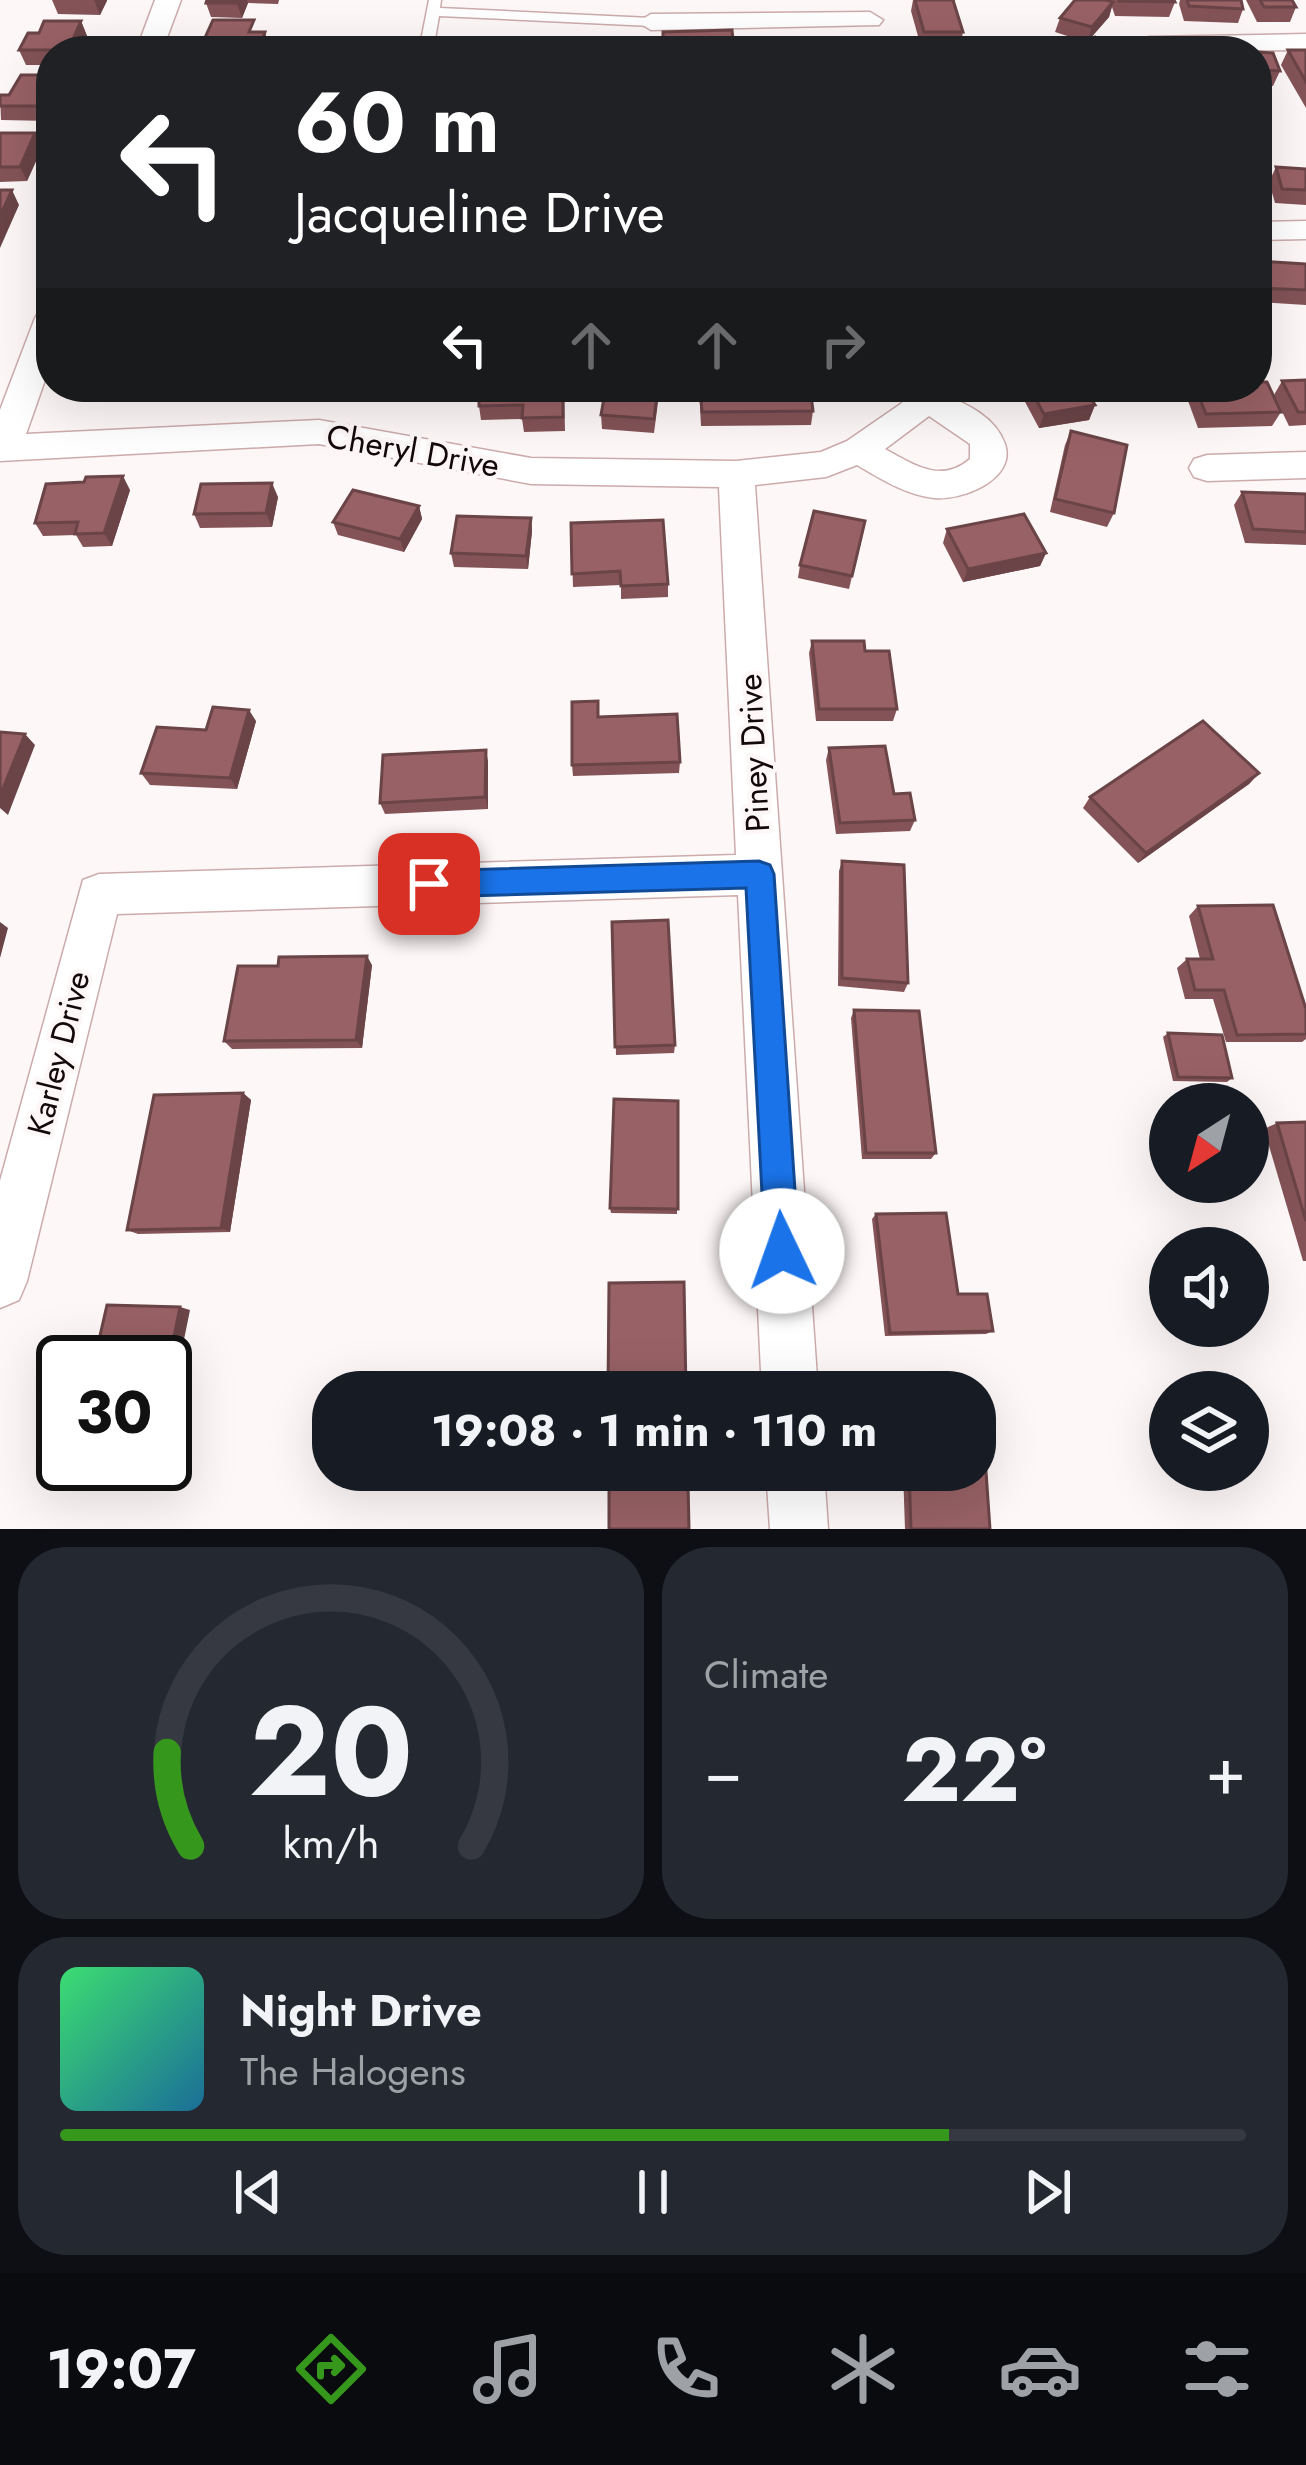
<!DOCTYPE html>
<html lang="en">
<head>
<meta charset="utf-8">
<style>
  body { margin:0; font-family:Jost,sans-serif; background:#242831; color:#f1f3f6; height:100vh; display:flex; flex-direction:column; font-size:45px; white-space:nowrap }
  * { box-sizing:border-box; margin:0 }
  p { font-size:39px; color:#9ea1a6 }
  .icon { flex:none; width:66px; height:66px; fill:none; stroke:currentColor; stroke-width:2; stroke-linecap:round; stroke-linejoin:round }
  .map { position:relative; height:1529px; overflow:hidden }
  .sheet { display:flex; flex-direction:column; gap:18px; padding:18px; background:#0d0f14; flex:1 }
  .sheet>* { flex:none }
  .banner { position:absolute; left:36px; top:36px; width:1236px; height:366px; border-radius:48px; box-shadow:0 12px 48px #0002; background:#202124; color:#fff; overflow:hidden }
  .needle { width:78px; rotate:216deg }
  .controls { position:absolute; left:1149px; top:1083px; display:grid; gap:24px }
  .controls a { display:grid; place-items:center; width:120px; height:120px; border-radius:50%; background:#171b24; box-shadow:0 12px 48px #0002; font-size:60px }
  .speed { position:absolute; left:36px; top:1335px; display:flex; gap:24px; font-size:60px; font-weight:700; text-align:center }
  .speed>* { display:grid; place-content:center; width:156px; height:156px; border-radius:50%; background:#171b24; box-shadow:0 12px 48px #0002; line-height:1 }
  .speed .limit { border:6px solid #111; border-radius:18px; background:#fff; color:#111 }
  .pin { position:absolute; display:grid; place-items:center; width:102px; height:102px; color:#fff; margin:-51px; border-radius:24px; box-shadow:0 6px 18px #0006 }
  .me { position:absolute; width:132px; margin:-66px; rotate:357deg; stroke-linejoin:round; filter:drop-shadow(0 0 9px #0008) }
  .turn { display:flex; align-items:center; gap:42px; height:252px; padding:0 60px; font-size:54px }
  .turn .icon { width:156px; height:156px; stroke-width:2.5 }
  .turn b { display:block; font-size:84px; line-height:102px }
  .lanes { display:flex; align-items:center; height:114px; padding:0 60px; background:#0003; justify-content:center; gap:60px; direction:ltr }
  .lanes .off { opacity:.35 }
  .big { font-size:90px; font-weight:700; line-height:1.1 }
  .sheet .tile { flex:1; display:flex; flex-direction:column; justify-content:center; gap:18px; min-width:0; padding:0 42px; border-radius:48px; background:#242831 }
  .sheet .dial { align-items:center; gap:0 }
  .dial svg { height:312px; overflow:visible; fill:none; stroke:#363941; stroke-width:7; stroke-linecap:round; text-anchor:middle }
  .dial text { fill:#f1f3f6; stroke:none }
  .song { display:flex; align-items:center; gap:36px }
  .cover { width:144px; height:144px; border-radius:18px; background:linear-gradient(135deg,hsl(140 70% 55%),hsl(200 70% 35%)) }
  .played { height:12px; border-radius:6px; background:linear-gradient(90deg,#35981c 75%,#363941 75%) }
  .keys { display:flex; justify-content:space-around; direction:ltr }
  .heat { display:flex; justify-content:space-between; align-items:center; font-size:66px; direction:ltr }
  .sheet .tiles { flex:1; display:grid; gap:18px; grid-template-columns:1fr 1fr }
  .tile:last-child { grid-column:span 2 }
  .trip { position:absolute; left:312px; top:1371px; width:684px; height:120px; border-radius:48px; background:#171b24; box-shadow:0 12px 48px #0002; font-weight:700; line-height:120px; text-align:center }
  .tab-bar { display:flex; height:192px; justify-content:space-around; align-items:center; background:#090b0e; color:#9ea1a6 }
  .tab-bar .icon { width:84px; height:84px }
  .tab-bar .on { color:#35981c }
  .tab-bar b { font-size:54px; color:#f1f3f6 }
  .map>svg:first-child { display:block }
</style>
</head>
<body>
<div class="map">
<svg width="1306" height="1529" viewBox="0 0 1306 1529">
  <rect width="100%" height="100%" fill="#fef7f7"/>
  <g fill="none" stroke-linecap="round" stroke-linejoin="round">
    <defs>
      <polygon id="lane" points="429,0 441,0 440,8 651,18 657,22 651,26 439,16 433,51 419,51"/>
      <g id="street">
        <polygon points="155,0 181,0 162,51 136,51"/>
        <polygon points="870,12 883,20 879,25 651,30 638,22 651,14"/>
        <polygon points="1306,34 1306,50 1141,51 1136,45 1149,37"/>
        <polygon points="1306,221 1306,239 1257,240 1257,222"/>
        <path d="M51,307V363L26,434L319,420L531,458L736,461L821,452L847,441L902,403L908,387H942L941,393C966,404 995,416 1005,444C1017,480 960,501 934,498C906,495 881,479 857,465L826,477L755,485L818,1392H762L738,895L117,914L27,1281L19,1300L0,1308V1181L83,880L99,874L736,855L719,487L531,484L319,444L0,461V410L35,318L40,310ZM929,416L970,444V459C941,484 914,465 885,449Z"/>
        <polygon points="1306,452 1306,478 1207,481 1194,477 1189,468 1194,459 1207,455"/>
        <polygon points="766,1470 824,1470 828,1529 770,1529"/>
      </g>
    </defs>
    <use href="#lane" stroke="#ccabac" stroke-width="3"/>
    <use href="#street" stroke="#ccabac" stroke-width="3"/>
    <use href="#lane" fill="#fff" fill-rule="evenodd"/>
    <use href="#street" fill="#fff" fill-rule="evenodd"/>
  </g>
  <g fill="#835357">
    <polygon points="52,0 107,0 107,1 100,15 58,14"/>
    <polygon points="207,0 279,0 278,4 248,3 242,18 211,17 206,3"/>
    <polygon points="907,0 956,0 953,1 963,32 961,42 970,51 930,51 931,47 921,47 911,11 913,0"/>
    <polygon points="1109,0 1174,0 1175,2 1169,17 1115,16 1112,7 1109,17 1089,40 1122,51 1073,51 1074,48 1086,42 1055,32 1060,18"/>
    <polygon points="1180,0 1241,0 1243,9 1238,23 1184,21 1179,4"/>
    <polygon points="1246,0 1292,0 1296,7 1290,22 1257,22"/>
    <polygon points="81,21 87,36 80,51 51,51 51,65 26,65 19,50 39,33"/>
    <polygon points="732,30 734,51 663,51 663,32"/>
    <polygon points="1288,50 1306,50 1306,108 1281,65"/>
    <polygon points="1257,52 1280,71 1273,86 1257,85"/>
    <polygon points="51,75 51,121 1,120 0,95 9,95"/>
    <polygon points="0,133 42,148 27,181 0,182"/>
    <polygon points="1258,162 1266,182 1259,196 1257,196"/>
    <polygon points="1276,167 1306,169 1306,205 1275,203 1269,182"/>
    <polygon points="1257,261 1306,264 1306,305 1257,302"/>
    <polygon points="1306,380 1306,425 1289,426 1274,395 1282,381"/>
    <polygon points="81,387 168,387 165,396 84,392"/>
    <polygon points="564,387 565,431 524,432 522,419 481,420 479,406"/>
    <polygon points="606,387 660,387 654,433 602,429 601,415"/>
    <polygon points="699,387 810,387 813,411 811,425 701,426"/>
    <polygon points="840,387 866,387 863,394"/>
    <polygon points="1017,387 1084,387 1095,405 1089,420 1039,428"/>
    <polygon points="1192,387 1257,387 1281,412 1272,426 1198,428 1187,398"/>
    <polygon points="1071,431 1114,513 1107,527 1050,512 1065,445"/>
    <polygon points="84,482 130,490 112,546 83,547 76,535 43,536 35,523"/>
    <polygon points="1242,492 1306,494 1306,545 1245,543 1234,505"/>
    <polygon points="278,497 272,527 200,528 194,514"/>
    <polygon points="419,506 422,519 404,552 338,535 333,522"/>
    <polygon points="531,518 532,531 528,569 454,567 451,553"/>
    <polygon points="865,521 849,589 798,578 800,565"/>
    <polygon points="571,523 668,584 668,597 621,599 621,585 573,587"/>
    <polygon points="947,529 1046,553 1040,566 963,582 943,543"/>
    <polygon points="812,641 865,651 897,709 893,721 816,721 809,653"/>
    <polygon points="598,717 680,762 679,773 573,776 572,765"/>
    <polygon points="256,721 237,789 150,785 141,773 206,730"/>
    <polygon points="829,748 894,794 915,820 910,831 836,834 826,760"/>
    <polygon points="488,761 488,809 385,814 380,803"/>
    <polygon points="1259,773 1249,784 1138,863 1083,808 1090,797"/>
    <polygon points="842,861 908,983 904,992 838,986 839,871"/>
    <polygon points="1198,906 1306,1009 1306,1039 1302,1042 1226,1042 1213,999 1185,999 1177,968 1187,959 1200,959 1189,916"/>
    <polygon points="612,922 675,1045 674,1053 616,1055"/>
    <polygon points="372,965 362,1048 232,1049 224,1041"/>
    <polygon points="854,1010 936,1153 931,1159 862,1159 851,1018"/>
    <polygon points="1168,1033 1232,1078 1227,1082 1173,1081 1163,1037"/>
    <polygon points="243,1093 251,1100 230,1232 138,1234 127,1230"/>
    <polygon points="678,1101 677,1214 611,1213 610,1208"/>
    <polygon points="1306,1122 1306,1261 1303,1261 1264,1129 1277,1123"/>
    <polygon points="876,1214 958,1294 993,1331 986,1334 885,1336 872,1219"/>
    <polygon points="903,1470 975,1470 990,1529 905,1529"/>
  </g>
  <g fill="#6a4447">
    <polygon points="94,0 107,0 100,15"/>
    <polygon points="239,0 247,0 248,3 242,18 237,3"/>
    <polygon points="1113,2 1109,17 1087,42 1092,27"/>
    <polygon points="81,21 87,36 80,51 68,51"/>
    <polygon points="265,32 269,47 268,51 262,51 260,46"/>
    <polygon points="51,95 51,119 45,106"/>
    <polygon points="35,133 42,148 27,181 20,167"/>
    <polygon points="12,190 19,205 0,248 0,216"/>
    <polygon points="1095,405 1089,420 1039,428 1044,414"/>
    <polygon points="123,476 130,490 112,546 104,533"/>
    <polygon points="272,483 278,497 272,527 266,513"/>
    <polygon points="419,506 422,519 404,552 400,539"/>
    <polygon points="531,518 532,531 528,569 526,556"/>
    <polygon points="1046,553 1040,566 963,582 968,569"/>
    <polygon points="249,710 256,721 237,789 230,778"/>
    <polygon points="25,734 35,745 8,815 0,808 0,796"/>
    <polygon points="486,750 488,761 488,809 485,797"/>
    <polygon points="1259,773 1249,784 1138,863 1146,853"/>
    <polygon points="0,922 8,928 0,958"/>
    <polygon points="367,956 372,965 362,1048 356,1040"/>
    <polygon points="243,1093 251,1100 230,1232 221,1228"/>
    <polygon points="180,1307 190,1310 167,1423 165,1423 165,1380"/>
  </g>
  <g fill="#986165" stroke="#6a4447" stroke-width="3">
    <polygon points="207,0 239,0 237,3 206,3"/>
    <polygon points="915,0 953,0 963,32 924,32"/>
    <polygon points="1075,0 1106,0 1113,2 1092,27 1060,18"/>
    <polygon points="1119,0 1174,0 1175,2 1119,1"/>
    <polygon points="1187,0 1241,0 1243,9 1189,6"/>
    <polygon points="1260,0 1292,0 1296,7 1264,7"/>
    <polygon points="213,20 254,20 249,32 265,32 260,46 250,46 248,51 199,51"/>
    <polygon points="44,21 81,21 68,50 19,50 28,33 39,33"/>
    <polygon points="732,30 734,49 663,49 663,32"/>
    <polygon points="1095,37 1122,51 1079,51 1074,48"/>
    <polygon points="757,39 793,39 795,51 759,51"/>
    <polygon points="966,42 970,51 935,51 932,43"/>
    <polygon points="1288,50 1306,50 1306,82"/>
    <polygon points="1257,52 1273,53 1280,71 1257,70"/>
    <polygon points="21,75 51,75 51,95 45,106 0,106 0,95 9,95"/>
    <polygon points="0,133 35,133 20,167 0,167"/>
    <polygon points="1257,162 1258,162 1266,182 1257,182"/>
    <polygon points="1276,167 1306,169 1306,190 1282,189"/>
    <polygon points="0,190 12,190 0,216"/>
    <polygon points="1257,261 1306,264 1306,290 1257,288"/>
    <polygon points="1306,380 1306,412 1298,412 1282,381"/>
    <polygon points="1257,382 1267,382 1281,412 1206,414 1195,387 1257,387"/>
    <polygon points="479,387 563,387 563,417 522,418 523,405 479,406"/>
    <polygon points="606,387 658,387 654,419 601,415"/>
    <polygon points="700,387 810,387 813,411 702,412"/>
    <polygon points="1029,387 1084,387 1095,405 1044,414"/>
    <polygon points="1071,431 1127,445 1114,513 1055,499"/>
    <polygon points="123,476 104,533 75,534 78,522 35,523 46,484 84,482 86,477"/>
    <polygon points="272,483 266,513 194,514 201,484"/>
    <polygon points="353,490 419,506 400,539 333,522"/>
    <polygon points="1242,492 1306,494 1306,532 1253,529"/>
    <polygon points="814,511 865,521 852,576 800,565"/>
    <polygon points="1024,514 1046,553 968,569 947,529"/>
    <polygon points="457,516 531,518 526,556 451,553"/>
    <polygon points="663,520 668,584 621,586 620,571 572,574 571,523"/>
    <polygon points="812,641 864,641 865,651 889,651 897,709 819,709"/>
    <polygon points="598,701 598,717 677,714 680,762 572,765 572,702"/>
    <polygon points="213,707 249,710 230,778 141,773 157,727 206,730"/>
    <polygon points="1203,721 1259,773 1146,853 1090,797"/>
    <polygon points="0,732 25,734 0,796"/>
    <polygon points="885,746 894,794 910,793 915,820 840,823 829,748"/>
    <polygon points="486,750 485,797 380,803 383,755"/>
    <polygon points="842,861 904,865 908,983 842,978"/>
    <polygon points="1273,905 1306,1009 1306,1034 1237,1035 1224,990 1195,990 1187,959 1213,959 1198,906"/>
    <polygon points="668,920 675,1045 615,1047 612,922"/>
    <polygon points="367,956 356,1040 224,1041 238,966 278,966 279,957"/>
    <polygon points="854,1010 919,1011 936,1153 866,1153"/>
    <polygon points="1168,1033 1222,1035 1232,1078 1178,1077"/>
    <polygon points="243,1093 221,1228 127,1230 154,1095"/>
    <polygon points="614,1099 678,1101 678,1209 610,1208"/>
    <polygon points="1306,1122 1306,1221 1277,1123"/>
    <polygon points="946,1213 958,1294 987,1294 993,1331 890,1333 876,1214"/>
    <polygon points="684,1282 686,1392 608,1392 609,1283"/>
    <polygon points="107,1305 180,1307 165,1380 165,1362 94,1362"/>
    <polygon points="975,1413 982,1414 990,1529 911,1529 909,1470 975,1470"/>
    <polygon points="688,1482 689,1529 609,1529 609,1485"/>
  </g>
  <polygon fill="#1a73e8" stroke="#114b97" stroke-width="3" points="759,861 770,865 774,874 799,1251 794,1263 782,1268 770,1263 765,1251 746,888 429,897 419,893 415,884 419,875 429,871"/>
  <g text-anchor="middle" stroke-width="9" stroke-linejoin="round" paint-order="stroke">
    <g font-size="33" fill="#14090a" stroke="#fef7f7">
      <text transform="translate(413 450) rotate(10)" y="12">Cheryl Drive</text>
      <text transform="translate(753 753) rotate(-93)" y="12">Piney Drive</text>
      <text transform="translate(58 1053) rotate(-76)" y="12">Karley Drive</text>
    </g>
  </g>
</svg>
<div class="controls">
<a><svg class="needle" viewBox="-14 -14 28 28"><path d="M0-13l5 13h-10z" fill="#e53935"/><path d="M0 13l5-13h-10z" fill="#9ea1a6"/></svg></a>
<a><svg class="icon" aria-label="sound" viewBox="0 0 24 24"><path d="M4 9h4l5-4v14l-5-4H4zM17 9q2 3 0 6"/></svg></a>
<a><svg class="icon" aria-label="layers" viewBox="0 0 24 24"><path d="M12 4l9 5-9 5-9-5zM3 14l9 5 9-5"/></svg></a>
</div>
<div class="speed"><div class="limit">30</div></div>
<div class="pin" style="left:429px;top:884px;background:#d93025"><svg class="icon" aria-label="arrive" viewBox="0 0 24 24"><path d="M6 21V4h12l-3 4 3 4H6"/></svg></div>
<svg class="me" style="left:782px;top:1251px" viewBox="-20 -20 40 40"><circle r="19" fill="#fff"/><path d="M0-13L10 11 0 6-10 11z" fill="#1a73e8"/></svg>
<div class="trip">19:08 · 1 min · 110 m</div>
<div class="banner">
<div class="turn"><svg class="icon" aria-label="left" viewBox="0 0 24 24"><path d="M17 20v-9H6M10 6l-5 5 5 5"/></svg><div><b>60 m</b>Jacqueline Drive</div></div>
<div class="lanes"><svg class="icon" aria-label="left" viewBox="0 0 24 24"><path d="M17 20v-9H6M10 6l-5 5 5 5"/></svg><svg class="icon off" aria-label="ahead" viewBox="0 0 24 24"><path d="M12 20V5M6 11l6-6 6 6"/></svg><svg class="icon off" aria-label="ahead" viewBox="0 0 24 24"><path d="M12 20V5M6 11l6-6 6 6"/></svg><svg class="icon off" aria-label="right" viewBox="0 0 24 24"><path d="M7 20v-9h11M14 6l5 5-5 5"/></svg></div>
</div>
</div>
<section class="sheet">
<div class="tiles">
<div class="tile dial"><svg viewBox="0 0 100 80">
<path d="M14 69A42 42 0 1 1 86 69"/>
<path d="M14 69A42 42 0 0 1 8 45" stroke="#35981c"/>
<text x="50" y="56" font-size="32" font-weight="700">20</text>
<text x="50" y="72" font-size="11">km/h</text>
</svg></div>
<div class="tile"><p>Climate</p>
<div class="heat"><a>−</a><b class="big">22°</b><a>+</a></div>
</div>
<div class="tile">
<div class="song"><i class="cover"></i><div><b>Night Drive</b><p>The Halogens</p></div></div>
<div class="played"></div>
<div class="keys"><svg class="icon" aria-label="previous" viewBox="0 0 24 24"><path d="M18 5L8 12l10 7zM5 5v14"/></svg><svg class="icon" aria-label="pause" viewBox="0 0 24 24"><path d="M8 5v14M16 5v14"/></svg><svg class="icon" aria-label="next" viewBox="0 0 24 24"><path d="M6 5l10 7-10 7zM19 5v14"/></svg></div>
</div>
</div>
</section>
<nav class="tab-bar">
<b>19:07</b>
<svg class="icon on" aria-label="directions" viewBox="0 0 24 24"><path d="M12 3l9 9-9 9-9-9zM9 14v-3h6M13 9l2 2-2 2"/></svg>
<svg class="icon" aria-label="music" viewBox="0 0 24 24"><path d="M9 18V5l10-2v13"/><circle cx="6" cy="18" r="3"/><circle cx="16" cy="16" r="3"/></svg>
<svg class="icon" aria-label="phone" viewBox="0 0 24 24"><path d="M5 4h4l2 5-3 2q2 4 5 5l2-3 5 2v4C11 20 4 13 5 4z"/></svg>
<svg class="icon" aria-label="climate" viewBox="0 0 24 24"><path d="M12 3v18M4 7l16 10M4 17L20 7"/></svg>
<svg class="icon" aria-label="car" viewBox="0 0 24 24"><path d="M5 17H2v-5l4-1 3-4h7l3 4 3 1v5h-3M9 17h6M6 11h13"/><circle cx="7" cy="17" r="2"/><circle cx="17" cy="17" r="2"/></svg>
<svg class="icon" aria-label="filters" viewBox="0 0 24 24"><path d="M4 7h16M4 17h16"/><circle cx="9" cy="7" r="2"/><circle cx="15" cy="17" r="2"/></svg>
</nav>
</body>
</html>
